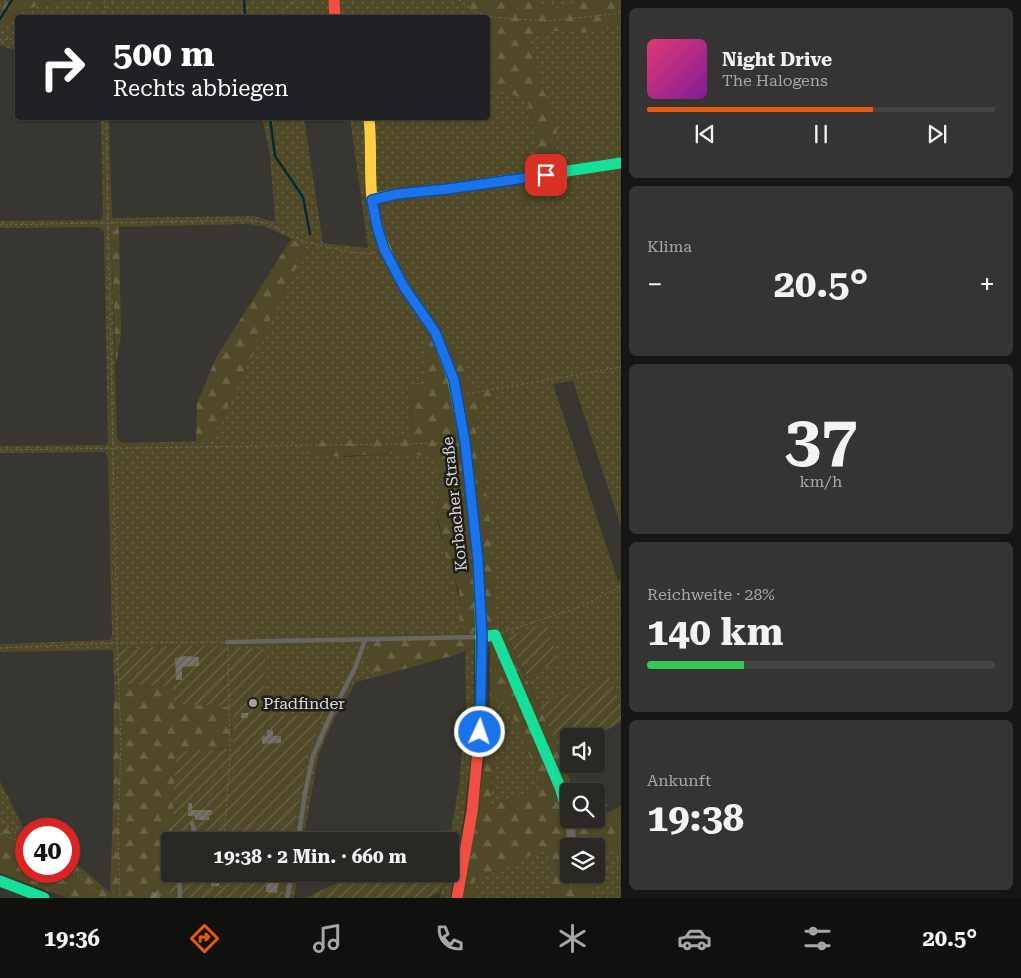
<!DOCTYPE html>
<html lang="de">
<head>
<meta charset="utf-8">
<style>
  body { margin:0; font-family:"Roboto Serif",serif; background:#353432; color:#f1f3f6; height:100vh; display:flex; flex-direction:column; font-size:19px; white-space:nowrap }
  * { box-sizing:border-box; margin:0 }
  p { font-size:16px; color:#a5a6a7 }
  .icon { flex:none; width:28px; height:28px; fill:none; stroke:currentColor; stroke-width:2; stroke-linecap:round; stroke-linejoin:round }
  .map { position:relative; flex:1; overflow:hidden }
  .details { display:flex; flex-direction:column; gap:8px; padding:8px; background:#171614; width:400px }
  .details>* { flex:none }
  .top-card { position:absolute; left:15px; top:15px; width:475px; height:105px; border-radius:5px; box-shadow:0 1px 4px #0004,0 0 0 1px #454442; background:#202124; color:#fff; overflow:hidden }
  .fabs { position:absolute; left:560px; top:728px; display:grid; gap:10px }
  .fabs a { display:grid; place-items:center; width:45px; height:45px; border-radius:5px; background:#292825; box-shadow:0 1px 4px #0004,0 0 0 1px #454442; font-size:25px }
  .speed { position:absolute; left:15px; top:818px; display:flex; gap:10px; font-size:25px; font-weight:700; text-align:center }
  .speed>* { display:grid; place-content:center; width:65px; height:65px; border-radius:50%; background:#292825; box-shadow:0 1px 4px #0004,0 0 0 1px #454442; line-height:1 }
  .speed .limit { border:8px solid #d22; background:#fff; color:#111 }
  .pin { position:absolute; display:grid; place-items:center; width:42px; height:42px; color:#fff; margin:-21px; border-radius:10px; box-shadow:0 2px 8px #0006 }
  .me { position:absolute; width:55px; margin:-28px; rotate:3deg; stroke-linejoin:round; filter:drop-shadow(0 0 4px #0008) }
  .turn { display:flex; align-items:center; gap:18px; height:105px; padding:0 15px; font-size:22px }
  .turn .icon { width:65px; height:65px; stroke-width:2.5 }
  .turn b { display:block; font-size:35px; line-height:42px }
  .big { font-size:38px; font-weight:700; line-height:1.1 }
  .details .widget { flex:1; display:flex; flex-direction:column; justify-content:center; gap:8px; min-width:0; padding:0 18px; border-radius:8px; background:#353432 }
  .details .dial { align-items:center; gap:0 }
  .dial b { font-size:65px; line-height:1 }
  .song { display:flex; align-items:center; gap:15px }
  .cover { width:60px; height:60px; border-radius:8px; background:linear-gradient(135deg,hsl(340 70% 55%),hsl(290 70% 35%)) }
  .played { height:5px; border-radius:2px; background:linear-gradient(90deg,#ea580c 65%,#454442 65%) }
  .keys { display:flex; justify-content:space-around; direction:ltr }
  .heat { display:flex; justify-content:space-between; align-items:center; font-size:28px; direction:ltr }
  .charge { height:8px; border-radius:4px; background:linear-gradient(90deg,#34c759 28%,#454442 0) }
  .trip { position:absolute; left:161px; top:832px; width:298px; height:50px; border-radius:5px; background:#292825; box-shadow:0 1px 4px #0004,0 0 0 1px #454442; font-weight:700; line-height:50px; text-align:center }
  .menu { display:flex; height:80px; justify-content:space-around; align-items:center; background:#10100f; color:#a5a6a7 }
  .menu .icon { width:35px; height:35px }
  .menu .on { color:#ea580c }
  .menu b { font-size:22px; color:#f1f3f6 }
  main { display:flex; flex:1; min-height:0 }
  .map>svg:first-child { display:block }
</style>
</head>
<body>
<main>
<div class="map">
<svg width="621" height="898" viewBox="0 0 621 898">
  <defs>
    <pattern id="grass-dots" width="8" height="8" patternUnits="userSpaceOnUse" patternTransform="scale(1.25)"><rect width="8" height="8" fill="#4f4927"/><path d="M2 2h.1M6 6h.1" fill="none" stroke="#686345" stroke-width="1.8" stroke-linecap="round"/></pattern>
    <pattern id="forest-firs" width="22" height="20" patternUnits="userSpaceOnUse" patternTransform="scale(1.25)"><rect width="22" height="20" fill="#4f4927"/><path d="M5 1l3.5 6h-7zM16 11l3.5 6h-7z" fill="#686345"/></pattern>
    <pattern id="garden-furrows" width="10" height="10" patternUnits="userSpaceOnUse" patternTransform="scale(1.25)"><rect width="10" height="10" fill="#4f4927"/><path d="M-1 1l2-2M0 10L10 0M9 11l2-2" fill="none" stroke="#686345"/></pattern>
    <pattern id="building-hatch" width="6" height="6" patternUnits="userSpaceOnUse" patternTransform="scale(1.25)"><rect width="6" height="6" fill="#6b695e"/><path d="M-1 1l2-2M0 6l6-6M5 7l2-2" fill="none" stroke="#807e74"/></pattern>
  </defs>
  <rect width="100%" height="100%" fill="#373631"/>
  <g fill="url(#grass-dots)" fill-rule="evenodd">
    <polygon points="104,0 455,0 456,3 471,17 18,18 17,50 0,46 0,31 13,14 43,4 77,1 101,8"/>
    <polygon points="529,0 579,0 558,11"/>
    <path d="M621,19V527L573,381L553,384L618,581L621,580V707L610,677L539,705L526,676L559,661L507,636L490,647L474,631L487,628L490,521L483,470L475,427L480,406L488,387L472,389L464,372V359L425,349L428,383L409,385L412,437L299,442L344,457L406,453L432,456C435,466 439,477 440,487C441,495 436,505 437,514C439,546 472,606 457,635L373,636L372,646L367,660L376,677L356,682L333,721L318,756L303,841H292L308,754L323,715L276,714L177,645L113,650L0,652V644L110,640L112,636L108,457L104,452L0,453V446L105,445L108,441L104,231L98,227L0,228V221L100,220L103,216L101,118H109L112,218L254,216L275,222L270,154L262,118H304L323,243L368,248L350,118H488V92L502,91L527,100L540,152L522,203L542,197L554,161L557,131L527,36L555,31L589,33ZM249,224L264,226L307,246L210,441L122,443L117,438L111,234L119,227Z"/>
    <polygon points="474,647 473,741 464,816 450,898 440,898 444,874 450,874 449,841 459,786 466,703 465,651"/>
    <polygon points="501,688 543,786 490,807"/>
    <polygon points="0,781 26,833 26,836 0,827"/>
    <polygon points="621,844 621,898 589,898 590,874 596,874 596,866"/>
    <polygon points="547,848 553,871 551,898 472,898 475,880"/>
    <polygon points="285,874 298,874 294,898 281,898"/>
  </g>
  <g fill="url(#forest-firs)" fill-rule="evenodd">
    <polygon points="0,0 104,0 101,8 77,1 43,4 13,14 0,31"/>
    <polygon points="455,0 529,0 558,11 579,0 621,0 621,19 589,33 555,31 527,36 557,131 554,161 542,197 522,204 518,184 540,152 527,100 502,91 488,92 488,18 471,17 456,3"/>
    <polygon points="119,227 121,335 116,365 111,234"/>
    <polygon points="291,239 307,246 210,441 196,441 197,403 216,358"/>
    <polygon points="442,334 464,359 464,372 472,388 488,387 495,393 480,406 475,427 483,470 490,521 497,625 474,631 474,647 455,655 376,677 367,659 372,646 372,636 457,635 460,629 459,591 446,557 437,513 440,488 432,457 406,453 321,457 300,451 299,441 412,437 409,384 428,383 425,349 429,342"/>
    <path d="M507,636L561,754L574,791H569V819H584L586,823L621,806V844L596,866V846H569V874H590L589,898H551L553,871L547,848L475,880L472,898H463L490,726V647ZM501,689L543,786L491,806H490Z"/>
    <polygon points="114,683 174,687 176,704 234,707 234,749 176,751 172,841 170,841 169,898 67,898 0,873 0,827 26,836 26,871 69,871 69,858 110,892 113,806"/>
  </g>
  <g fill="url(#garden-furrows)">
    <polygon points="546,623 559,661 526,676 507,636"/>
    <polygon points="177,645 265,649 264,704 277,714 323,715 308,754 292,841 172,841 176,751 233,749 234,707 175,704 173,687 114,683 113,650"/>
    <polygon points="610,677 621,707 621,722 595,736 569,736 569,750 561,754 539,705"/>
    <polygon points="450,829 449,841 424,841"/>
    <polygon points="170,873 170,874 285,874 281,898 169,898"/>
    <polygon points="356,874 444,874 440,892 427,898 305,898"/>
  </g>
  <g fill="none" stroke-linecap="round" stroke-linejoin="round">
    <g stroke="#052a34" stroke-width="2.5">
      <polyline points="244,0 245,18"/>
      <polyline points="0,19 12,0"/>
      <polyline points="270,118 275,156 303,197 310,234"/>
    </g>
  </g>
  <g fill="url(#building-hatch)">
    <polygon points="185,656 199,657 199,666 182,667 182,680 176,680 175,658"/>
    <rect x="251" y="699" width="5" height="8"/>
    <rect x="241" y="713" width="7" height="5"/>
    <polygon points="267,730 273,730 273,736 281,736 281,743 262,744 262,736 267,736"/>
    <polygon points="602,794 607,806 596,810 596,796"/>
    <polygon points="188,803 192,803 192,810 212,810 212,815 209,815 209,820 195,820 195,816 188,816"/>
    <rect x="211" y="874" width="8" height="12"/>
    <polygon points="271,877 276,878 275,881 278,882 277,893 266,892 267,878"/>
    <polygon points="152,892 157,893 160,898 150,898"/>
  </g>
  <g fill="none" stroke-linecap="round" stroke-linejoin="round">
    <g stroke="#686764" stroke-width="1" stroke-dasharray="2.5 2.5" stroke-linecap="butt">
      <polyline points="459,0 473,11 491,17 547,21 614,14 621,11"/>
      <polyline points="0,7 6,0"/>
      <polyline points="104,18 105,0"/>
      <polyline points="269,18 297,0"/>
      <polyline points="0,40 18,39"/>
      <polyline points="106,118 117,643 121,741 118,836 120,898"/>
      <polyline points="0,225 248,220 266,223 305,242 350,252 370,254 376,252"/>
      <polyline points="467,394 621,367"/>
      <polyline points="0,450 454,443"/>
      <polyline points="506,631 580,607 621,586"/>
      <polyline points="0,648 117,643 221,642"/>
      <polyline points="0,818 26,843"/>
      <polyline points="0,834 26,844"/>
      <polyline points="224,841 230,757 228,647"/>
      <polyline points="69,869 105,898"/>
      <polyline points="596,871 608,870 621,857"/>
      <polyline points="571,874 571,898"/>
      <polyline points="571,875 578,874"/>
      <polyline points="220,898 221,874"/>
    </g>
    <g stroke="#676663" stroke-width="4.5">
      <polyline points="227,642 479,637"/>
      <polyline points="185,841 191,838 194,828 192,823"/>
      <polyline points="298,841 305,793 313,756 328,721 355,668 365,640"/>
      <polyline points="179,874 180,898"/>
      <polyline points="287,898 292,874"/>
    </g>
    <polyline stroke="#676663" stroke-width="9" points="569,819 571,825 571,846"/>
    <g stroke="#16e098" stroke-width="11">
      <polyline points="372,199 397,194 448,189 621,163"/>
      <polyline points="416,305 435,332 453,380 465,442 478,560 481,637 480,729"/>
      <polyline points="481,637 495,635 560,787 569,818"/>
      <polyline points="0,881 44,898"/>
    </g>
    <path stroke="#ffcf43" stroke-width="11" d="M369,118C372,145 369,172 372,199C376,238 394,273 416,305"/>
    <g stroke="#f24e42" stroke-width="11">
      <polyline points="334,0 335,18"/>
      <polyline points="457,898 472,812 480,729"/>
    </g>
  </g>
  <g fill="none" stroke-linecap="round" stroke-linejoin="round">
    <defs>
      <polyline id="route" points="480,732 482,637 478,560 465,442 454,380 435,332 404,287 384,249 377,226 372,200 397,194 448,189 546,175"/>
    </defs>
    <use href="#route" stroke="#114b97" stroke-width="12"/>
    <use href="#route" stroke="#1a73e8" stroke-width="9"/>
  </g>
  <circle fill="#a2a19c" stroke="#1f1e1b" stroke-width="2" cx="253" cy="703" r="5"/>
  <g text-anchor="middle" stroke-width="5" stroke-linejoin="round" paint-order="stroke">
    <g font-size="16" fill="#dbdad5" stroke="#1f1e1b">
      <text transform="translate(454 504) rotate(-96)" y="6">Korbacher Straße</text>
    </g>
    <g font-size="16" fill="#dbdad5" stroke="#1f1e1b" text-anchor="start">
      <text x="263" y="709">Pfadfinder</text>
    </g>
  </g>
</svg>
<div class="fabs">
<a><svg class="icon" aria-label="sound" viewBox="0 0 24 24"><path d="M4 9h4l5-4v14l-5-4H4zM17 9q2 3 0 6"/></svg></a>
<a><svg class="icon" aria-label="search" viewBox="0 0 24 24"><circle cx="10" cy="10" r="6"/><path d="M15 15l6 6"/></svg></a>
<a><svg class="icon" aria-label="layers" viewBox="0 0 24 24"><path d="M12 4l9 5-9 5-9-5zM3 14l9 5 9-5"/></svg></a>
</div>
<div class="speed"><div class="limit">40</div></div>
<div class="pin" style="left:546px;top:175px;background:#d93025"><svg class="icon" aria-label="arrive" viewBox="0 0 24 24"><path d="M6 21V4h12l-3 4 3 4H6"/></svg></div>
<svg class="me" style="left:480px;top:732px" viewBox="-20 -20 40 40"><circle r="17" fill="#1a73e8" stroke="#fff" stroke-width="3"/><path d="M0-11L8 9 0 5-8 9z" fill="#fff"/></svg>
<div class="trip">19:38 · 2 Min. · 660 m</div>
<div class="top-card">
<div class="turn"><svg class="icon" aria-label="right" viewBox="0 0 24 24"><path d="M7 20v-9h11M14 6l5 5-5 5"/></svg><div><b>500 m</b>Rechts abbiegen</div></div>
</div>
</div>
<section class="details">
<div class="widget">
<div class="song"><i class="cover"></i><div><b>Night Drive</b><p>The Halogens</p></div></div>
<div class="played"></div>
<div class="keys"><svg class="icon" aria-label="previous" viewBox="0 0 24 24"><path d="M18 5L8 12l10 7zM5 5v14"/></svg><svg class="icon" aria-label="pause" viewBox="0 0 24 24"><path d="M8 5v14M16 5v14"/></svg><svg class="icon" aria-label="next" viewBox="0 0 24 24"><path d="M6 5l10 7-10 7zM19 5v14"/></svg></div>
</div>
<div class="widget"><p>Klima</p>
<div class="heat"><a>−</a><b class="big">20.5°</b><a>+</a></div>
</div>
<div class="widget dial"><b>37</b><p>km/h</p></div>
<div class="widget"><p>Reichweite · 28%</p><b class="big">140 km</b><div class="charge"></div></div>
<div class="widget"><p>Ankunft</p><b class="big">19:38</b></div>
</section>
</main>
<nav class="menu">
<b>19:36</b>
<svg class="icon on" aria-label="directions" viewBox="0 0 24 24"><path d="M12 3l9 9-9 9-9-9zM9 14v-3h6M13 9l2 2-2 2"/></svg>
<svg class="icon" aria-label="music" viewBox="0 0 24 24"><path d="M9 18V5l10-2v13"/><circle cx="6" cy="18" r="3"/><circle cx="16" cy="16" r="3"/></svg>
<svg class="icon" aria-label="phone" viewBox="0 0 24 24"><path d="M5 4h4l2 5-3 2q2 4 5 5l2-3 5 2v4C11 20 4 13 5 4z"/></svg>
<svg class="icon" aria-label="climate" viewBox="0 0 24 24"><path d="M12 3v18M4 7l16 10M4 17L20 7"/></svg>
<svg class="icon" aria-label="car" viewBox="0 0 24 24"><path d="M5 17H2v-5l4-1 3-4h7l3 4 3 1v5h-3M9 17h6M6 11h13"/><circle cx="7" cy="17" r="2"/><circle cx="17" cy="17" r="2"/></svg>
<svg class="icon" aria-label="filters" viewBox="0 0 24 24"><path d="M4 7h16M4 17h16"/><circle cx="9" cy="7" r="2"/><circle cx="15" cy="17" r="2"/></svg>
<b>20.5°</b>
</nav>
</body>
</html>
